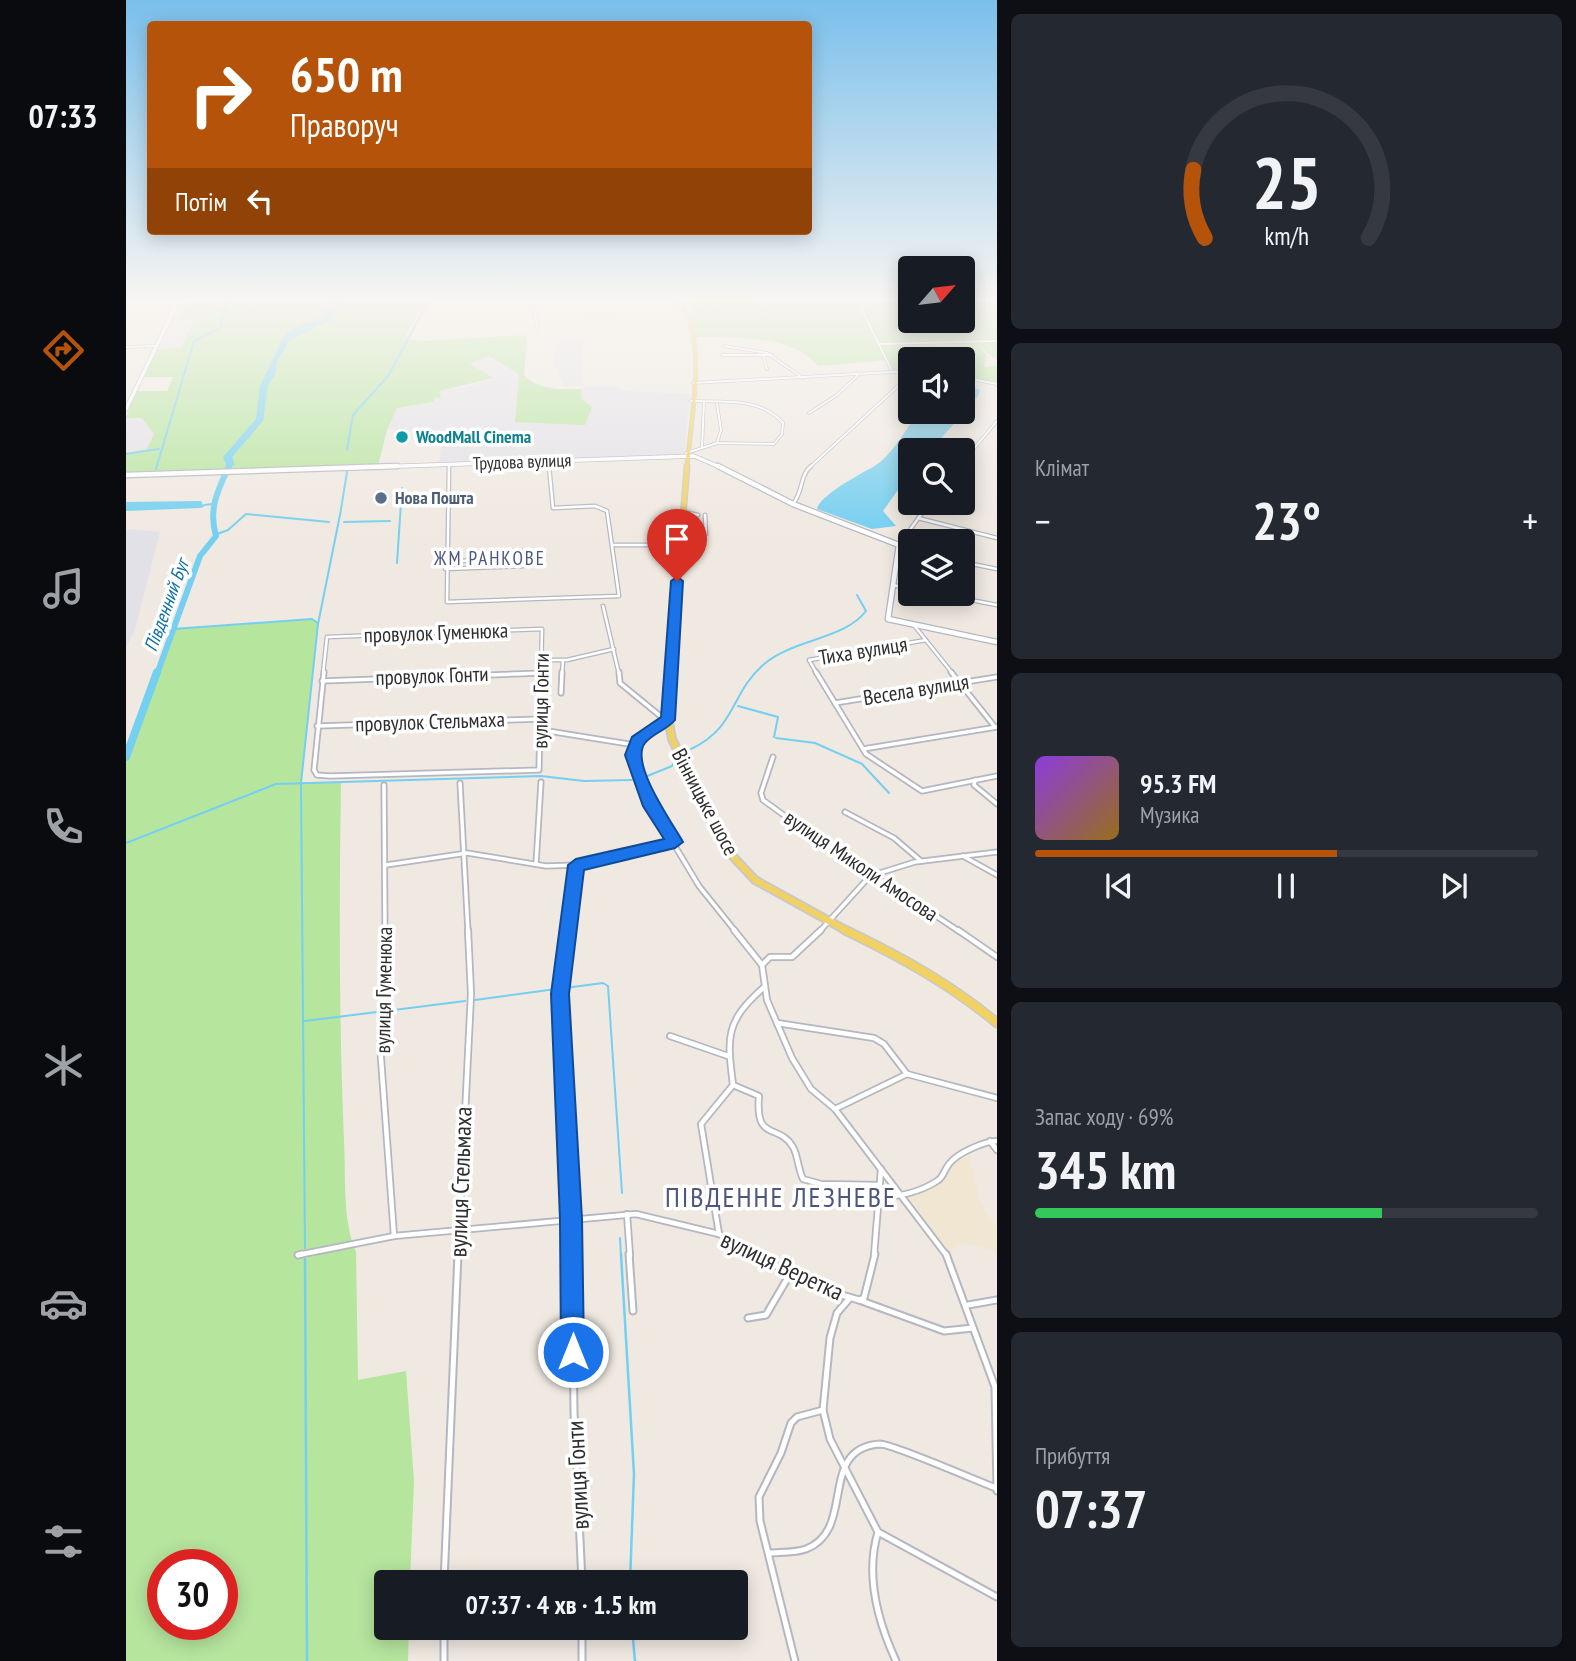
<!DOCTYPE html>
<html lang="uk">
<head>
<meta charset="utf-8">
<style>
  body { margin:0; font-family:"PT Sans Narrow",sans-serif; background:#242831; color:#f1f3f6; height:100vh; display:flex; flex-direction:column; font-size:26px; white-space:nowrap }
  * { box-sizing:border-box; margin:0 }
  p { font-size:23px; color:#9ea1a6 }
  .icon { flex:none; width:38px; height:38px; fill:none; stroke:currentColor; stroke-width:2; stroke-linecap:round; stroke-linejoin:round }
  .map { position:relative; flex:1; overflow:hidden }
  .sheet { display:flex; flex-direction:column; gap:14px; padding:14px; background:#0d0f14; width:579px }
  .sheet>* { flex:none }
  .guide { position:absolute; left:21px; top:21px; width:665px; height:214px; border-radius:7px; box-shadow:0 4px 18px #0003; background:#b45309; color:#fff; overflow:hidden }
  .needle { width:46px; rotate:62deg }
  .buttons { position:absolute; left:772px; top:256px; display:grid; gap:14px }
  .buttons a { display:grid; place-items:center; width:77px; height:77px; border-radius:7px; background:#171b24; box-shadow:0 4px 18px #0003; font-size:35px }
  .speed { position:absolute; left:21px; top:1549px; display:flex; gap:14px; font-size:35px; font-weight:700; text-align:center }
  .speed>* { display:grid; place-content:center; width:91px; height:91px; border-radius:50%; background:#171b24; box-shadow:0 4px 18px #0003; line-height:1 }
  .speed .limit { border:10px solid #d22; background:#fff; color:#111 }
  .pin { position:absolute; display:grid; place-items:center; width:60px; height:60px; color:#fff; margin:-72px -30px; border-radius:50% 50% 50% 0; rotate:-45deg; box-shadow:0 0 7px #0007 }
  .pin .icon { rotate:45deg }
  .me { position:absolute; width:77px; margin:-38px; rotate:0deg; stroke-linejoin:round; filter:drop-shadow(0 0 5px #0008) }
  .turn { display:flex; align-items:center; gap:24px; height:147px; padding:0 28px; font-size:32px }
  .turn .icon { width:91px; height:91px; stroke-width:2.5 }
  .turn b { display:block; font-size:49px; line-height:60px }
  .then { display:flex; align-items:center; height:66px; padding:0 28px; background:#0003; gap:14px; font-size:26px }
  .big { font-size:52px; font-weight:700; line-height:1.1 }
  .sheet .card { flex:1; display:flex; flex-direction:column; justify-content:center; gap:10px; min-width:0; padding:0 24px; border-radius:10px; background:#242831 }
  .sheet .dial { align-items:center; gap:0 }
  .dial svg { height:182px; overflow:visible; fill:none; stroke:#363941; stroke-width:7; stroke-linecap:round; text-anchor:middle }
  .dial text { fill:#f1f3f6; stroke:none }
  .song { display:flex; align-items:center; gap:21px }
  .cover { width:84px; height:84px; border-radius:10px; background:linear-gradient(135deg,hsl(270 70% 55%),hsl(40 70% 35%)) }
  .played { height:7px; border-radius:4px; background:linear-gradient(90deg,#b45309 60%,#363941 60%) }
  .keys { display:flex; justify-content:space-around; direction:ltr }
  .heat { display:flex; justify-content:space-between; align-items:center; font-size:38px; direction:ltr }
  .charge { height:10px; border-radius:5px; background:linear-gradient(90deg,#34c759 69%,#363941 0) }
  .trip { position:absolute; left:248px; top:1570px; width:374px; height:70px; border-radius:7px; background:#171b24; box-shadow:0 4px 18px #0003; font-weight:700; line-height:70px; text-align:center }
  main { display:flex; flex:1; min-height:0 }
  .tab-bar { display:flex; flex-direction:column; width:126px; justify-content:space-around; align-items:center; background:#090b0e; color:#9ea1a6 }
  .tab-bar .icon { width:49px; height:49px }
  .tab-bar .on { color:#b45309 }
  .tab-bar b { font-size:32px; color:#f1f3f6 }
  .map>svg:first-child { display:block }
</style>
</head>
<body>
<main>
<nav class="tab-bar">
<b>07:33</b>
<svg class="icon on" aria-label="directions" viewBox="0 0 24 24"><path d="M12 3l9 9-9 9-9-9zM9 14v-3h6M13 9l2 2-2 2"/></svg>
<svg class="icon" aria-label="music" viewBox="0 0 24 24"><path d="M9 18V5l10-2v13"/><circle cx="6" cy="18" r="3"/><circle cx="16" cy="16" r="3"/></svg>
<svg class="icon" aria-label="phone" viewBox="0 0 24 24"><path d="M5 4h4l2 5-3 2q2 4 5 5l2-3 5 2v4C11 20 4 13 5 4z"/></svg>
<svg class="icon" aria-label="climate" viewBox="0 0 24 24"><path d="M12 3v18M4 7l16 10M4 17L20 7"/></svg>
<svg class="icon" aria-label="car" viewBox="0 0 24 24"><path d="M5 17H2v-5l4-1 3-4h7l3 4 3 1v5h-3M9 17h6M6 11h13"/><circle cx="7" cy="17" r="2"/><circle cx="17" cy="17" r="2"/></svg>
<svg class="icon" aria-label="filters" viewBox="0 0 24 24"><path d="M4 7h16M4 17h16"/><circle cx="9" cy="7" r="2"/><circle cx="15" cy="17" r="2"/></svg>
</nav>
<div class="map">
<svg width="871" height="1661" viewBox="0 0 871 1661">
  <rect width="100%" height="100%" fill="#efe9e1"/>
  <g fill="#e3e1e8">
    <polygon points="44,320 68,320 55,348 30,349"/>
    <polygon points="431,340 457,340 455,362 458,385 438,387 428,361"/>
    <polygon points="364,356 393,373 389,422 456,400 455,389 461,386 490,386 498,391 564,394 558,456 313,464 317,430 261,430 271,408 307,402 313,391 350,385 366,378 343,364"/>
    <polygon points="16,417 28,434 22,449 0,453 0,418"/>
    <polygon points="0,529 34,532 9,629 0,648"/>
  </g>
  <g fill="#f0e6d1">
    <polygon points="459,312 497,314 496,334 472,333 472,328 454,327"/>
    <polygon points="843,1156 854,1202 864,1221 870,1225 870,1251 839,1243 822,1251 781,1195 809,1185 825,1164"/>
  </g>
  <g fill="#b6e59e" fill-rule="evenodd">
    <path d="M69,302H299L280,334L283,339L297,341L397,335L401,337L398,375C411,391 436,389 455,389L456,400L466,407L459,425L389,422L393,374L363,356L344,364L367,378L313,391L315,399L310,397L307,402L271,408L261,430L252,466L0,475V453L21,449L28,434L16,418H0L10,391H41L47,377H17L30,349L55,348L68,320H44L46,317H55L58,309L51,307Z"/>
    <path d="M784,302V320H836L837,302H871V360L852,345L860,355L858,367L871,366V384L837,377L836,359H784V371L766,370L761,360L692,366C667,334 606,338 569,337L564,314L568,307L581,303Z"/>
    <path d="M186,619L192,624L175,782L215,783C213,902 213,1022 218,1141C220,1175 216,1220 230,1252L232,1380L280,1371L288,1481L284,1582H261V1628H283L282,1661H0V757L47,629ZM37,1564H96V1624H37Z"/>
  </g>
  <g fill="#75cff0">
    <polygon points="206,302 217,302 205,320 164,340 151,361 149,375 142,385 137,421 106,457 109,465 101,467 97,457 130,419 134,386 157,338 165,329 194,318"/>
    <path d="M837,384L854,390L852,396L805,450H784V473L757,511L770,526L746,529L691,509C693,496 734,474 747,467C767,455 780,429 793,411H836Z"/>
    <polygon points="75,501 78,507 74,508 0,511 0,502"/>
  </g>
  <g fill="none" stroke-linecap="round" stroke-linejoin="round">
    <g stroke="#75cff0" stroke-width="2">
      <polyline points="221,450 227,415 262,376 302,302"/>
      <polyline points="0,454 33,449"/>
      <polyline points="30,469 68,341 94,328 101,302"/>
      <polyline points="78,505 87,504"/>
      <polyline points="215,509 221,472"/>
      <polyline points="218,522 264,521"/>
      <polyline points="91,534 102,530 120,514 203,522"/>
      <polyline points="271,563 276,488"/>
      <polyline points="47,629 186,619 192,623"/>
      <polyline points="612,706 652,717 648,737"/>
      <polyline points="650,738 689,743 736,764 763,793"/>
      <path d="M565,749C611,727 604,694 637,665C666,639 718,640 740,611L731,595"/>
      <polyline points="519,777 546,766 551,758"/>
      <polyline points="0,843 150,784 415,776 458,781 506,780"/>
      <polyline points="439,988 477,983 482,986 496,1193"/>
      <polyline points="349,1000 430,989"/>
      <polyline points="260,1011 339,1001"/>
      <polyline points="179,1021 251,1012"/>
      <polyline points="494,1238 495,1256"/>
      <polyline points="179,1248 175,783 192,624 215,510"/>
    </g>
    <g stroke="#75cff0" stroke-width="2.5">
      <polyline points="495,1254 508,1474 504,1582"/>
      <polyline points="179,1259 181,1661"/>
      <polyline points="506,1628 509,1661"/>
    </g>
    <path stroke="#75cff0" stroke-width="6" d="M31,674L74,556L90,536C82,509 92,490 103,466"/>
    <polyline stroke="#75cff0" stroke-width="8" points="0,757 31,672"/>
    <defs>
      <g id="street-far4">
        <polyline points="407,302 412,333"/>
        <polyline points="732,302 765,369"/>
        <polyline points="753,344 871,341"/>
        <polyline points="598,346 641,353 677,378"/>
        <polyline points="0,347 30,346"/>
        <polyline points="596,355 646,355"/>
        <polyline points="637,355 641,369"/>
        <polyline points="836,377 871,384"/>
        <polyline points="567,383 784,371"/>
        <path d="M565,401C596,402 635,397 657,423L656,434L648,444L591,443L576,448"/>
        <polyline points="591,404 595,430 591,443"/>
        <polyline points="683,413 711,395 731,376 730,373"/>
        <polyline points="560,453 576,448 578,402"/>
        <polyline points="423,461 424,468"/>
        <polyline points="836,463 871,421"/>
        <polyline points="323,468 323,465"/>
        <polyline points="683,468 784,375"/>
      </g>
      <g id="street-far3">
        <polyline points="323,466 321,602 493,596 481,511 469,506 427,508 423,466"/>
        <path d="M667,504C677,492 674,475 685,466"/>
        <polyline points="558,512 572,515"/>
        <polyline points="579,515 580,534"/>
        <polyline points="792,518 871,538"/>
        <polyline points="487,545 553,545"/>
        <polyline points="784,551 773,545 804,502"/>
        <polyline points="319,554 333,553 333,561 384,559 383,551 396,551 397,566 319,569"/>
        <polyline points="836,562 871,569"/>
        <polyline points="767,585 784,589"/>
        <polyline points="808,593 871,605"/>
        <polyline points="477,606 493,674"/>
        <polyline points="787,624 827,674"/>
        <polyline points="416,660 441,660 488,649"/>
        <polyline points="197,674 201,637 416,629 415,674"/>
        <polyline points="393,674 416,673"/>
        <polyline points="436,674 437,661"/>
        <polyline points="691,674 683,660 800,640"/>
      </g>
      <g id="street-far2">
        <polyline points="198,672 188,770 191,775 204,776 413,770 415,672"/>
        <polyline points="493,672 494,683 538,719"/>
        <polyline points="690,672 740,754 796,791 871,776"/>
        <polyline points="825,672 869,727"/>
        <polyline points="196,681 416,673"/>
        <polyline points="435,693 436,672"/>
        <polyline points="709,703 871,677"/>
        <polyline points="542,720 511,741 507,749 525,806 573,886 610,932"/>
        <polyline points="191,726 417,719"/>
        <polyline points="416,730 509,745"/>
        <polyline points="737,749 871,727"/>
        <polyline points="647,757 635,793 637,800 735,871 764,885 834,932"/>
        <polyline points="849,780 848,785 871,804"/>
        <polyline points="334,783 342,932"/>
        <polyline points="258,785 259,932"/>
        <polyline points="719,812 768,838 795,861"/>
        <polyline points="837,856 871,875"/>
        <polyline points="410,864 415,782"/>
        <polyline points="260,865 341,853 420,866 450,865 549,842"/>
        <polyline points="442,932 450,865"/>
        <polyline points="693,932 744,876 789,862 871,852"/>
      </g>
      <g id="street-far1">
        <polyline points="259,930 254,1045 268,1236"/>
        <polyline points="442,930 434,994 446,1256"/>
        <polyline points="608,930 636,965 641,1000 666,1058 685,1089 709,1109 821,1256"/>
        <polyline points="832,930 871,957"/>
        <polyline points="636,965 644,957 666,957 695,930"/>
        <polyline points="651,1023 748,1038 758,1044 781,1074"/>
        <polyline points="544,1036 602,1056"/>
        <path d="M607,1085L633,1096C629,1143 652,1122 667,1147C672,1156 672,1169 677,1179L695,1184L753,1185"/>
        <polyline points="709,1109 781,1074 871,1098"/>
        <polyline points="864,1141 871,1150"/>
        <path d="M753,1197C772,1197 794,1192 811,1181C818,1177 818,1170 823,1164C831,1153 859,1141 871,1141"/>
        <polyline points="501,1214 504,1256"/>
        <path d="M593,1234L575,1124L607,1085C601,1037 599,1022 637,988"/>
        <polyline points="172,1255 268,1236 510,1214 593,1234 632,1256"/>
        <polyline points="332,1256 345,994 342,930"/>
        <polyline points="748,1256 755,1169"/>
      </g>
      <g id="street">
        <polyline points="446,1254 448,1412 456,1582"/>
        <polyline points="503,1254 507,1311"/>
        <polyline points="629,1254 688,1287 733,1300 738,1298 749,1254"/>
        <polyline points="820,1254 869,1387 871,1491"/>
        <polyline points="172,1255 176,1254"/>
        <polyline points="723,1299 711,1313 704,1338 697,1410 704,1439 752,1532 871,1597"/>
        <polyline points="733,1300 818,1331 847,1328"/>
        <polyline points="842,1305 871,1300"/>
        <polyline points="622,1318 640,1315 664,1274"/>
        <path d="M752,1532C739,1575 752,1622 770,1661"/>
        <path d="M643,1553C655,1552 669,1553 680,1549C731,1530 691,1448 754,1444C767,1444 851,1481 870,1488"/>
        <polyline points="318,1582 332,1254"/>
        <polyline points="318,1628 318,1661"/>
        <polyline points="456,1628 456,1661"/>
        <polyline points="669,1661 634,1521 633,1497 655,1453 665,1423 671,1417 697,1410"/>
      </g>
      <g id="secondary-far1">
        <polyline points="0,409 52,302"/>
        <polyline points="219,468 568,456 596,468"/>
      </g>
      <g id="secondary">
        <polyline points="592,466 667,504 773,545 762,619 871,642"/>
        <polyline points="0,475 271,466"/>
      </g>
      <g id="primary-far3">
        <path d="M553,302C583,338 564,422 561,468"/>
        <polyline points="587,302 625,302"/>
        <polyline points="568,304 588,302"/>
      </g>
      <polyline id="primary-far2" points="545,674 561,466"/>
      <polyline id="primary-far1" points="545,672 542,717 546,739 599,848 629,880 723,932"/>
      <path id="primary" d="M719,930C775,957 824,984 871,1023"/>
    </defs>
    <use href="#street-far4" stroke="#b4b7c1" stroke-width="3.5"/>
    <use href="#street-far3" stroke="#b4b7c1" stroke-width="5"/>
    <use href="#street-far2" stroke="#b4b7c1" stroke-width="7"/>
    <use href="#street-far1" stroke="#b4b7c1" stroke-width="8"/>
    <use href="#street" stroke="#b4b7c1" stroke-width="9"/>
    <use href="#secondary-far1" stroke="#b4b7c1" stroke-width="5"/>
    <use href="#secondary" stroke="#b4b7c1" stroke-width="7"/>
    <use href="#primary-far3" stroke="#c9c9c9" stroke-width="5"/>
    <use href="#primary-far2" stroke="#c9c9c9" stroke-width="7"/>
    <use href="#primary-far1" stroke="#c9c9c9" stroke-width="10"/>
    <use href="#primary" stroke="#c9c9c9" stroke-width="11"/>
    <use href="#street-far4" stroke="#fff" stroke-width="2"/>
    <use href="#street-far3" stroke="#fff" stroke-width="2.5"/>
    <use href="#street-far2" stroke="#fff" stroke-width="3.5"/>
    <use href="#street-far1" stroke="#fff" stroke-width="4.5"/>
    <use href="#street" stroke="#fff" stroke-width="5"/>
    <use href="#secondary-far1" stroke="#fff" stroke-width="3.5"/>
    <use href="#secondary" stroke="#fff" stroke-width="4.5"/>
    <use href="#primary-far3" stroke="#f2d163" stroke-width="3.5"/>
    <use href="#primary-far2" stroke="#f2d163" stroke-width="4.5"/>
    <use href="#primary-far1" stroke="#f2d163" stroke-width="6"/>
    <use href="#primary" stroke="#f2d163" stroke-width="8"/>
  </g>
  <linearGradient id="sky" x2="0" y2="1"><stop stop-color="#7abfeb"/><stop offset="0.56" stop-color="#f8f5f2"/><stop offset="1" stop-color="#f8f5f2" stop-opacity="0"/></linearGradient>
  <rect width="871" height="535" fill="url(#sky)"/>
  <path fill="#1a73e8" stroke="#114b97" stroke-width="2" d="M551,577L557,581L549,720C541,730 527,733 519,743C503,763 547,824 557,842L549,848L458,870L443,994L456,1219L458,1352L455,1360L447,1364L438,1360L435,1352L434,1219L425,994L442,865L450,859L538,839L517,806L499,755L506,737L535,717L545,581Z"/>
  <circle fill="#0f9aa8" stroke="#fff" stroke-width="2.5" cx="276" cy="437" r="7"/>
  <circle fill="#5c6f8a" stroke="#fff" stroke-width="2.5" cx="255" cy="498" r="7"/>
  <g text-anchor="middle" stroke-width="7" stroke-linejoin="round" paint-order="stroke">
    <g font-size="18" font-weight="bold" fill="#0d838f" stroke="#fff" text-anchor="start">
      <text x="290" y="443">WoodMall Cinema</text>
    </g>
    <g font-size="18" fill="#2e2e2e" stroke="#fff">
      <text transform="translate(396 462) rotate(-2)" y="6">Трудова вулиця</text>
    </g>
    <g font-size="18" font-weight="bold" fill="#4e5e75" stroke="#fff" text-anchor="start">
      <text x="269" y="504">Нова Пошта</text>
    </g>
    <g font-size="19" letter-spacing="2" fill="#4d5680" stroke="#fff">
      <text x="364" y="565">ЖМ РАНКОВЕ</text>
    </g>
    <g font-size="19" font-style="italic" fill="#0d6fa3" stroke="#fff">
      <text transform="translate(40 605) rotate(-70)" y="7">Південний Буг</text>
    </g>
    <g font-size="21" fill="#2e2e2e" stroke="#fff">
      <text transform="translate(310 633) rotate(-2)" y="7">провулок Гуменюка</text>
      <text transform="translate(737 651) rotate(-9)" y="7">Тиха вулиця</text>
      <text transform="translate(306 676) rotate(-2)" y="7">провулок Гонти</text>
      <text transform="translate(790 690) rotate(-9)" y="7">Весела вулиця</text>
      <text transform="translate(415 701) rotate(-89)" y="7">вулиця Гонти</text>
      <text transform="translate(304 722) rotate(-2)" y="7">провулок Стельмаха</text>
      <text transform="translate(579 802) rotate(62)" y="7">Вінницьке шосе</text>
      <text transform="translate(735 866) rotate(34)" y="7">вулиця Миколи Амосова</text>
      <text transform="translate(258 990) rotate(-89)" y="7">вулиця Гуменюка</text>
    </g>
    <g font-size="24" fill="#2e2e2e" stroke="#fff">
      <text transform="translate(335 1182) rotate(-88)" y="8">вулиця Стельмаха</text>
      <text transform="translate(656 1266) rotate(25)" y="8">вулиця Веретка</text>
      <text transform="translate(452 1475) rotate(-93)" y="8">вулиця Гонти</text>
    </g>
    <g font-size="28" letter-spacing="2" fill="#4d5680" stroke="#fff">
      <text x="655" y="1207">ПІВДЕННЕ ЛЕЗНЕВЕ</text>
    </g>
  </g>
</svg>
<div class="buttons">
<a><svg class="needle" viewBox="-14 -14 28 28"><path d="M0-13l5 13h-10z" fill="#e53935"/><path d="M0 13l5-13h-10z" fill="#9ea1a6"/></svg></a>
<a><svg class="icon" aria-label="sound" viewBox="0 0 24 24"><path d="M4 9h4l5-4v14l-5-4H4zM17 9q2 3 0 6"/></svg></a>
<a><svg class="icon" aria-label="search" viewBox="0 0 24 24"><circle cx="10" cy="10" r="6"/><path d="M15 15l6 6"/></svg></a>
<a><svg class="icon" aria-label="layers" viewBox="0 0 24 24"><path d="M12 4l9 5-9 5-9-5zM3 14l9 5 9-5"/></svg></a>
</div>
<div class="speed"><div class="limit">30</div></div>
<div class="pin" style="left:551px;top:581px;background:#d93025"><svg class="icon" aria-label="arrive" viewBox="0 0 24 24"><path d="M6 21V4h12l-3 4 3 4H6"/></svg></div>
<svg class="me" style="left:447px;top:1352px" viewBox="-20 -20 40 40"><circle r="17" fill="#1a73e8" stroke="#fff" stroke-width="3"/><path d="M0-11L8 9 0 5-8 9z" fill="#fff"/></svg>
<div class="trip">07:37 · 4 хв · 1.5 km</div>
<div class="guide">
<div class="turn"><svg class="icon" aria-label="right" viewBox="0 0 24 24"><path d="M7 20v-9h11M14 6l5 5-5 5"/></svg><div><b>650 m</b>Праворуч</div></div>
<div class="then">Потім<svg class="icon" aria-label="left" viewBox="0 0 24 24"><path d="M17 20v-9H6M10 6l-5 5 5 5"/></svg></div>
</div>
</div>
<section class="sheet">
<div class="card dial"><svg viewBox="0 0 100 80">
<path d="M14 69A42 42 0 1 1 86 69"/>
<path d="M14 69A42 42 0 0 1 9 39" stroke="#b45309"/>
<text x="50" y="56" font-size="32" font-weight="700">25</text>
<text x="50" y="72" font-size="11">km/h</text>
</svg></div>
<div class="card"><p>Клімат</p>
<div class="heat"><a>−</a><b class="big">23°</b><a>+</a></div>
</div>
<div class="card">
<div class="song"><i class="cover"></i><div><b>95.3 FM</b><p>Музика</p></div></div>
<div class="played"></div>
<div class="keys"><svg class="icon" aria-label="previous" viewBox="0 0 24 24"><path d="M18 5L8 12l10 7zM5 5v14"/></svg><svg class="icon" aria-label="pause" viewBox="0 0 24 24"><path d="M8 5v14M16 5v14"/></svg><svg class="icon" aria-label="next" viewBox="0 0 24 24"><path d="M6 5l10 7-10 7zM19 5v14"/></svg></div>
</div>
<div class="card"><p>Запас ходу · 69%</p><b class="big">345 km</b><div class="charge"></div></div>
<div class="card"><p>Прибуття</p><b class="big">07:37</b></div>
</section>
</main>
</body>
</html>
